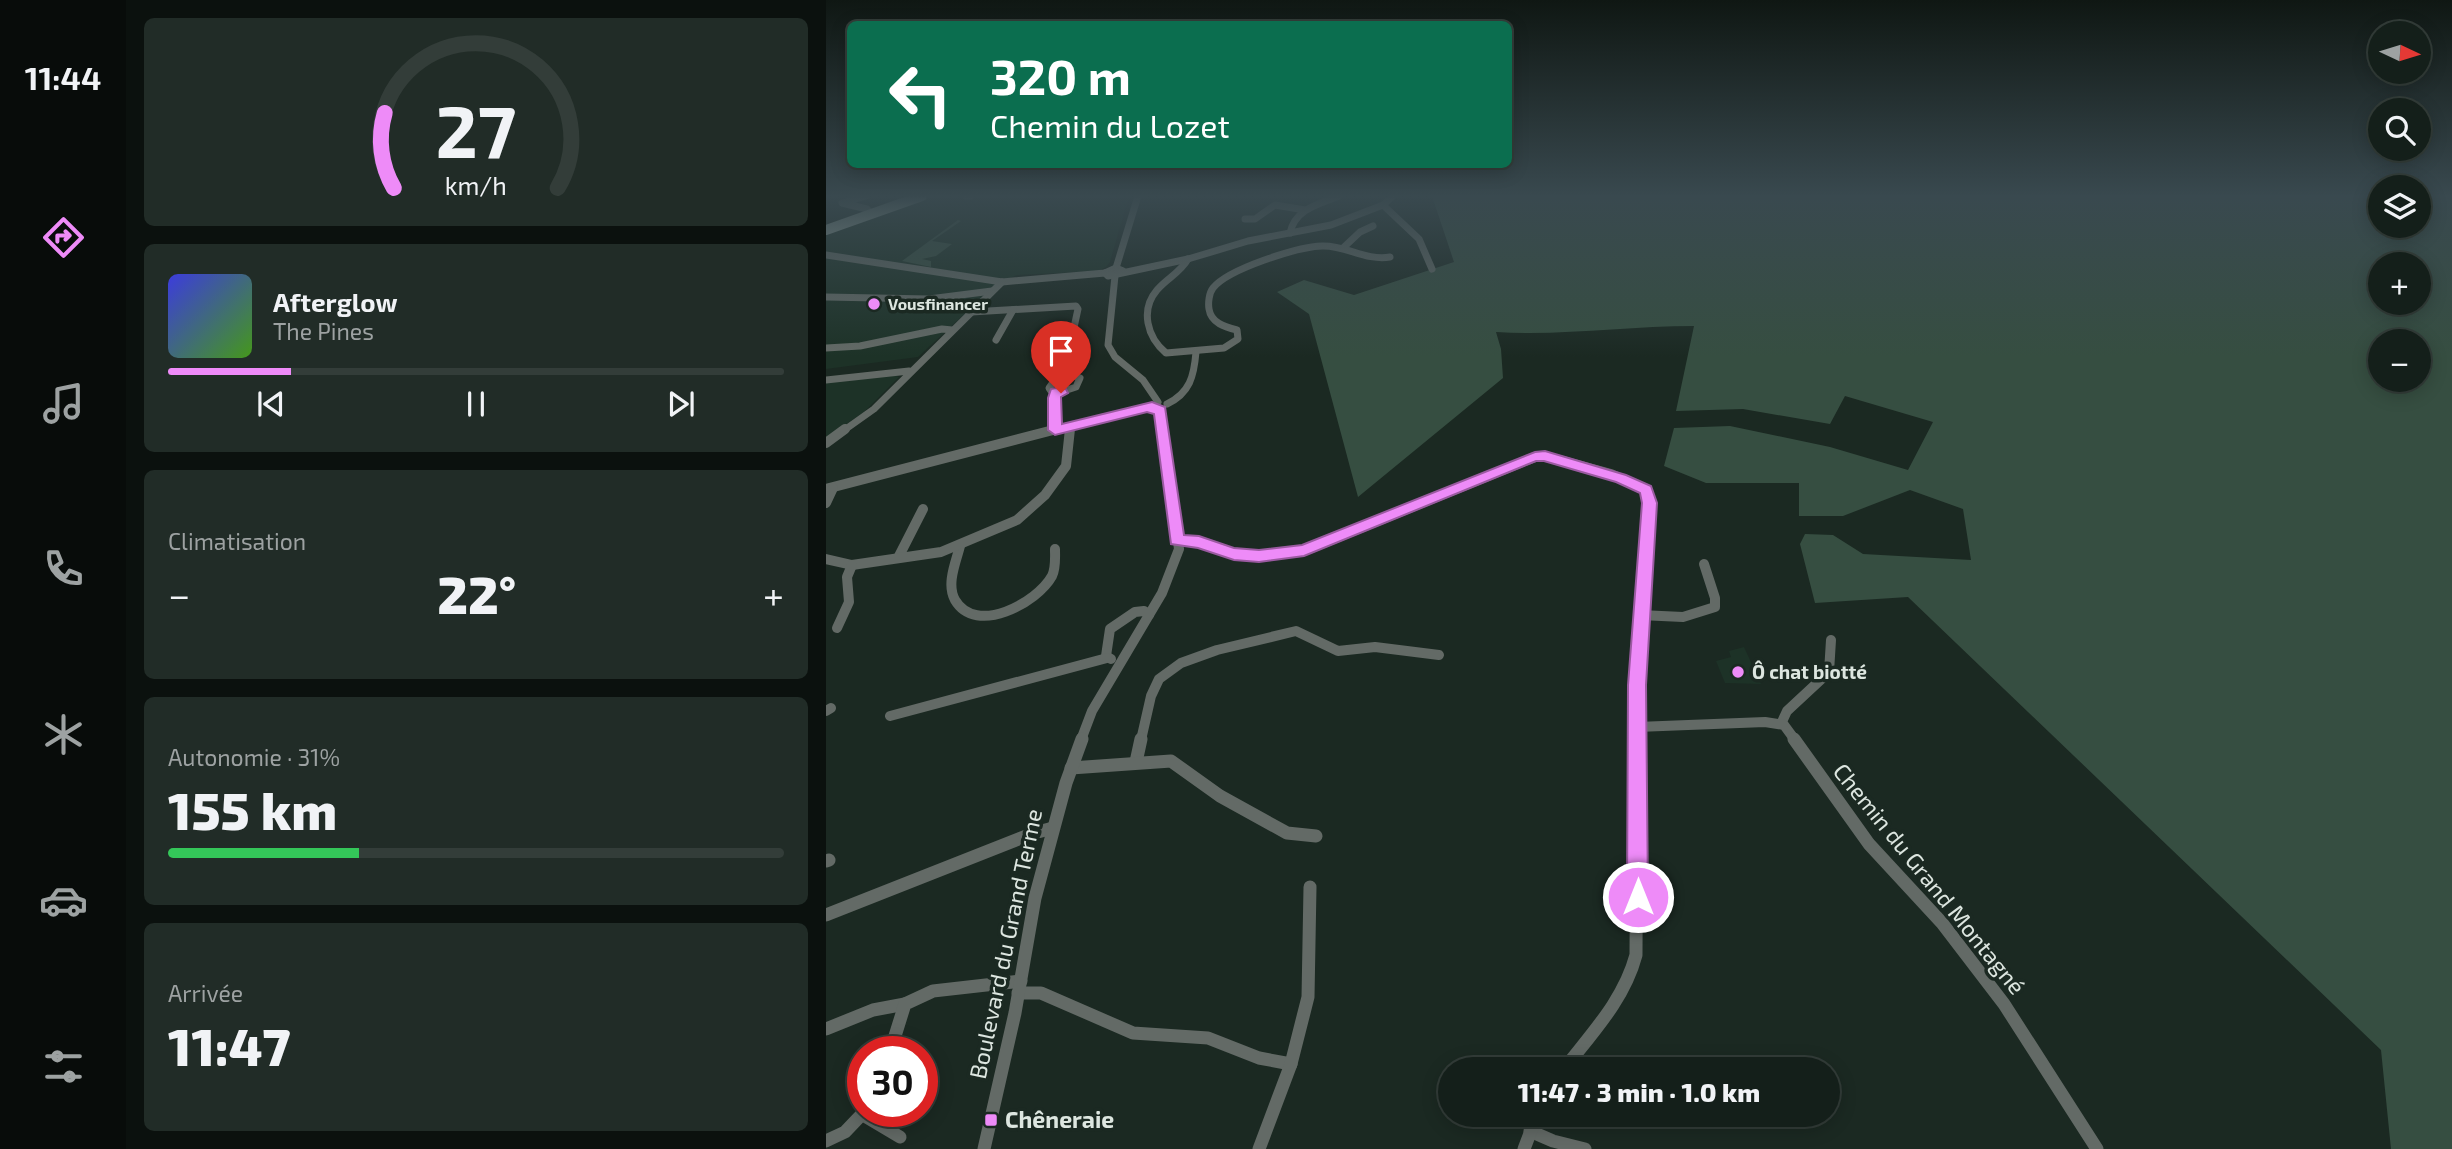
<!DOCTYPE html>
<html lang="fr">
<head>
<meta charset="utf-8">
<style>
  body { margin:0; font-family:"Exo 2",sans-serif; background:#212c27; color:#f1f3f6; height:100vh; display:flex; flex-direction:column; font-size:26px; white-space:nowrap }
  * { box-sizing:border-box; margin:0 }
  p { font-size:23px; color:#9da2a2 }
  .icon { flex:none; width:38px; height:38px; fill:none; stroke:currentColor; stroke-width:2; stroke-linecap:round; stroke-linejoin:round }
  .map { position:relative; flex:1; overflow:hidden }
  .drawer { display:flex; flex-direction:column; gap:18px; padding:18px; background:#0b110e; width:700px }
  .drawer>* { flex:none }
  .banner { position:absolute; left:21px; top:21px; width:665px; height:147px; border-radius:10px; box-shadow:0 4px 18px #0003,0 0 0 2px #333d39; background:#0b6e4f; color:#fff; overflow:hidden }
  .needle { width:46px; rotate:94deg }
  .tools { position:absolute; left:1542px; top:21px; display:grid; gap:14px }
  .tools a { display:grid; place-items:center; width:63px; height:63px; border-radius:50%; background:#141f1a; box-shadow:0 4px 18px #0003,0 0 0 2px #333d39; font-size:35px }
  .speed { position:absolute; left:21px; top:1036px; display:flex; gap:14px; font-size:35px; font-weight:700; text-align:center }
  .speed>* { display:grid; place-content:center; width:91px; height:91px; border-radius:50%; background:#141f1a; box-shadow:0 4px 18px #0003,0 0 0 2px #333d39; line-height:1 }
  .speed .limit { border:10px solid #d22; background:#fff; color:#111 }
  .pin { position:absolute; display:grid; place-items:center; width:60px; height:60px; color:#fff; margin:-72px -30px; border-radius:50% 50% 50% 0; rotate:-45deg; box-shadow:0 0 7px #0007 }
  .pin .icon { rotate:45deg }
  .me { position:absolute; width:77px; margin:-38px; rotate:0deg; stroke-linejoin:round; filter:drop-shadow(0 0 5px #0008) }
  .turn { display:flex; align-items:center; gap:24px; height:147px; padding:0 28px; font-size:32px }
  .turn .icon { width:91px; height:91px; stroke-width:2.5 }
  .turn b { display:block; font-size:49px; line-height:60px }
  .big { font-size:52px; font-weight:800; line-height:1.1 }
  .drawer .widget { flex:1; display:flex; flex-direction:column; justify-content:center; gap:10px; min-width:0; padding:0 24px; border-radius:10px; background:#212c27 }
  .drawer .dial { align-items:center; gap:0 }
  .dial svg { height:182px; overflow:visible; fill:none; stroke:#333d39; stroke-width:7; stroke-linecap:round; text-anchor:middle }
  .dial text { fill:#f1f3f6; stroke:none }
  .song { display:flex; align-items:center; gap:21px }
  .cover { width:84px; height:84px; border-radius:10px; background:linear-gradient(135deg,hsl(240 70% 55%),hsl(100 70% 35%)) }
  .played { height:7px; border-radius:4px; background:linear-gradient(90deg,#ee8bf8 20%,#333d39 20%) }
  .keys { display:flex; justify-content:space-around; direction:ltr }
  .heat { display:flex; justify-content:space-between; align-items:center; font-size:38px; direction:ltr }
  .charge { height:10px; border-radius:5px; background:linear-gradient(90deg,#34c759 31%,#333d39 0) }
  .trip { position:absolute; left:612px; top:1057px; width:402px; height:70px; border-radius:35px; background:#141f1a; box-shadow:0 4px 18px #0003,0 0 0 2px #333d39; font-weight:800; line-height:70px; text-align:center }
  main { display:flex; flex:1; min-height:0 }
  .tabs { display:flex; flex-direction:column; width:126px; justify-content:space-around; align-items:center; background:#080c0a; color:#9da2a2 }
  .tabs .icon { width:49px; height:49px }
  .tabs .on { color:#ee8bf8 }
  .tabs b { font-size:32px; color:#f1f3f6 }
  .map>svg:first-child { display:block }
</style>
</head>
<body>
<main>
<nav class="tabs">
<b>11:44</b>
<svg class="icon on" aria-label="directions" viewBox="0 0 24 24"><path d="M12 3l9 9-9 9-9-9zM9 14v-3h6M13 9l2 2-2 2"/></svg>
<svg class="icon" aria-label="music" viewBox="0 0 24 24"><path d="M9 18V5l10-2v13"/><circle cx="6" cy="18" r="3"/><circle cx="16" cy="16" r="3"/></svg>
<svg class="icon" aria-label="phone" viewBox="0 0 24 24"><path d="M5 4h4l2 5-3 2q2 4 5 5l2-3 5 2v4C11 20 4 13 5 4z"/></svg>
<svg class="icon" aria-label="climate" viewBox="0 0 24 24"><path d="M12 3v18M4 7l16 10M4 17L20 7"/></svg>
<svg class="icon" aria-label="car" viewBox="0 0 24 24"><path d="M5 17H2v-5l4-1 3-4h7l3 4 3 1v5h-3M9 17h6M6 11h13"/><circle cx="7" cy="17" r="2"/><circle cx="17" cy="17" r="2"/></svg>
<svg class="icon" aria-label="filters" viewBox="0 0 24 24"><path d="M4 7h16M4 17h16"/><circle cx="9" cy="7" r="2"/><circle cx="15" cy="17" r="2"/></svg>
</nav>
<section class="drawer">
<div class="widget dial"><svg viewBox="0 0 100 80">
<path d="M14 69A42 42 0 1 1 86 69"/>
<path d="M14 69A42 42 0 0 1 10 36" stroke="#ee8bf8"/>
<text x="50" y="56" font-size="32" font-weight="700">27</text>
<text x="50" y="72" font-size="11">km/h</text>
</svg></div>
<div class="widget">
<div class="song"><i class="cover"></i><div><b>Afterglow</b><p>The Pines</p></div></div>
<div class="played"></div>
<div class="keys"><svg class="icon" aria-label="previous" viewBox="0 0 24 24"><path d="M18 5L8 12l10 7zM5 5v14"/></svg><svg class="icon" aria-label="pause" viewBox="0 0 24 24"><path d="M8 5v14M16 5v14"/></svg><svg class="icon" aria-label="next" viewBox="0 0 24 24"><path d="M6 5l10 7-10 7zM19 5v14"/></svg></div>
</div>
<div class="widget"><p>Climatisation</p>
<div class="heat"><a>−</a><b class="big">22°</b><a>+</a></div>
</div>
<div class="widget"><p>Autonomie · 31%</p><b class="big">155 km</b><div class="charge"></div></div>
<div class="widget"><p>Arrivée</p><b class="big">11:47</b></div>
</section>
<div class="map">
<svg width="1626" height="1149" viewBox="0 0 1626 1149">
  <rect width="100%" height="100%" fill="#1b2922"/>
  <g fill="#1d3227">
    <polygon points="102,196 303,196 284,262 280,267 272,271 191,275 171,284 92,357 0,369 0,234"/>
    <polygon points="65,374 73,377 38,412 0,438 0,379"/>
    <polygon points="918,647 935,684 899,683 890,661 905,657 903,651"/>
  </g>
  <g fill="#364e41" fill-rule="evenodd">
    <path d="M606,196H1554V226H1592L1593,196H1626V1149H1565L1555,1050L1082,597L989,603L974,544L979,534L1007,535L1037,554L1145,560L1137,509L1084,490L1017,516H973V483H880L838,466L848,428L904,426L1004,447L1082,470L1107,422L1019,396L1004,424L917,409L850,411L868,326C802,326 737,336 670,332L675,349L677,378L532,497L483,314L451,292L478,280L528,295L628,262ZM1554,264H1592V303H1554ZM1554,341H1592V380H1554Z"/>
    <polygon points="132,220 135,221 106,241 126,244 110,256 96,259 105,261 105,267 76,261"/>
  </g>
  <g fill="none" stroke-linecap="round" stroke-linejoin="round">
    <g stroke="#636a66" stroke-width="7">
      <polyline points="40,196 16,203 41,209 46,214"/>
      <polyline points="140,196 144,196"/>
      <polyline points="567,196 557,205 593,239 606,269"/>
      <polyline points="419,219 429,219 449,205 479,210"/>
      <path d="M464,233C469,209 493,204 513,196"/>
      <polyline points="517,248 534,232 547,226"/>
      <polyline points="0,255 176,282 279,273 290,268 297,271"/>
      <path d="M362,259C354,273 341,278 331,290C314,310 321,337 340,353L398,348L412,339L411,330C399,327 385,323 383,309C382,303 383,293 387,288C402,269 471,247 496,246C520,245 539,261 564,257"/>
      <polyline points="290,268 312,196"/>
      <polyline points="279,273 282,276 362,259 422,241 505,225 557,205"/>
      <polyline points="289,276 282,345 289,357 317,380 332,402"/>
      <polyline points="0,297 103,299 166,291"/>
      <polyline points="145,312 250,306 252,309 247,332 240,337 221,339"/>
      <polyline points="170,340 187,310"/>
      <polyline points="0,348 34,346 116,329 126,330"/>
      <polygon points="244,374 254,378 250,387 235,392 225,391 223,388 230,378"/>
      <polyline points="0,380 83,371"/>
      <path d="M341,404C364,393 368,376 370,352"/>
      <polyline points="334,411 337,431"/>
      <polyline points="229,430 230,393"/>
      <polyline points="17,431 48,409 176,282"/>
      <polyline points="224,431 326,406"/>
      <polyline points="244,431 244,427"/>
    </g>
    <g stroke="#636a66" stroke-width="10">
      <polyline points="0,443 19,429"/>
      <polyline points="0,489 231,429"/>
      <polyline points="0,503 7,488"/>
      <polyline points="351,540 373,542 398,551 433,556 478,551 709,457 719,456 785,474 820,490 824,503 811,685 811,740"/>
      <path d="M134,546C130,562 120,584 129,600C150,636 211,603 226,576C230,568 229,558 229,549"/>
      <polyline points="73,556 97,509"/>
      <polyline points="0,559 26,565 115,552 191,520 219,495 240,466 244,429"/>
      <polyline points="814,615 857,617 889,607 889,598 878,564"/>
      <polyline points="11,628 23,602 21,577 26,565"/>
      <polyline points="285,659 280,656 284,629 309,612 318,611 323,615"/>
      <polyline points="0,711 5,708"/>
      <polyline points="64,716 281,658"/>
      <polyline points="955,724 961,711 1003,672 1005,640"/>
      <polyline points="811,727 939,722 958,725 969,740"/>
      <polyline points="255,740 266,711 336,593 353,549 337,429"/>
      <polyline points="315,740 325,696 333,679 355,663 391,650 470,631 512,651 549,647 613,655"/>
    </g>
    <g stroke="#636a66" stroke-width="13">
      <polyline points="968,739 1043,844 1116,923 1178,1004 1271,1149"/>
      <polyline points="310,762 315,739"/>
      <polyline points="245,768 345,761 394,796 461,833 490,836"/>
      <polyline points="0,861 3,860"/>
      <polyline points="0,915 208,833 227,828"/>
      <polyline points="192,993 215,993 307,1033 382,1038 433,1058 465,1064"/>
      <polyline points="0,1029 47,1010 79,1004"/>
      <polyline points="64,1052 79,1004 107,991 195,981"/>
      <path d="M738,1069C766,1033 798,1000 810,955L811,739"/>
      <polyline points="37,1115 74,1137"/>
      <polyline points="704,1131 727,1141 759,1149"/>
      <polyline points="0,1141 19,1132 39,1111"/>
      <polyline points="158,1149 189,1013 209,898 240,783 256,739"/>
      <polyline points="433,1149 465,1064 482,997 484,887"/>
      <polyline points="698,1149 711,1115"/>
    </g>
    <polyline stroke="#a0aea6" stroke-width="10" points="0,230 96,196"/>
  </g>
  <linearGradient id="sky" x2="0" y2="1"><stop stop-color="#0f1713"/><stop offset="0.55" stop-color="#39494f"/><stop offset="1" stop-color="#39494f" stop-opacity="0"/></linearGradient>
  <rect width="1626" height="357" fill="url(#sky)"/>
  <polygon fill="#ee8bf8" stroke="#9b5aa1" stroke-width="2" points="230,388 240,389 242,393 235,397 236,424 326,402 339,407 358,535 373,536 408,548 433,550 476,545 709,452 719,451 800,475 825,486 831,503 820,685 822,897 819,905 812,908 804,905 801,897 802,685 816,503 814,493 790,482 718,461 710,461 478,556 433,562 408,560 372,548 345,544 328,414 321,412 229,435 222,430 222,398 225,389"/>
  <g fill="#ee8bf8" stroke="#1b2922" stroke-width="2.5">
    <circle cx="48" cy="304" r="7"/>
    <circle cx="912" cy="672" r="7"/>
    <rect x="158" y="1113" width="14" height="14" rx="3.5"/>
  </g>
  <g text-anchor="middle" stroke-width="7" stroke-linejoin="round" paint-order="stroke">
    <g font-size="16" font-weight="bold" fill="#dde6e0" stroke="#1b2922" text-anchor="start">
      <text x="62" y="310">Vousfinancer</text>
    </g>
    <g font-size="19" font-weight="bold" fill="#dde6e0" stroke="#1b2922" text-anchor="start">
      <text x="926" y="679">Ô chat biotté</text>
    </g>
    <g font-size="23" fill="#dde6e0" stroke="#1b2922">
      <text transform="translate(1103 879) rotate(51)" y="8">Chemin du Grand Montagné</text>
      <text transform="translate(180 944) rotate(-78)" y="8">Boulevard du Grand Terme</text>
    </g>
    <g font-size="23" font-weight="bold" fill="#dde6e0" stroke="#1b2922" text-anchor="start">
      <text x="179" y="1128">Chêneraie</text>
    </g>
  </g>
</svg>
<div class="tools">
<a><svg class="needle" viewBox="-14 -14 28 28"><path d="M0-13l5 13h-10z" fill="#e53935"/><path d="M0 13l5-13h-10z" fill="#9da2a2"/></svg></a>
<a><svg class="icon" aria-label="search" viewBox="0 0 24 24"><circle cx="10" cy="10" r="6"/><path d="M15 15l6 6"/></svg></a>
<a><svg class="icon" aria-label="layers" viewBox="0 0 24 24"><path d="M12 4l9 5-9 5-9-5zM3 14l9 5 9-5"/></svg></a>
<a>+</a>
<a>−</a>
</div>
<div class="speed"><div class="limit">30</div></div>
<div class="pin" style="left:235px;top:393px;background:#d93025"><svg class="icon" aria-label="arrive" viewBox="0 0 24 24"><path d="M6 21V4h12l-3 4 3 4H6"/></svg></div>
<svg class="me" style="left:812px;top:897px" viewBox="-20 -20 40 40"><circle r="17" fill="#ee8bf8" stroke="#fff" stroke-width="3"/><path d="M0-11L8 9 0 5-8 9z" fill="#fff"/></svg>
<div class="trip">11:47 · 3 min · 1.0 km</div>
<div class="banner">
<div class="turn"><svg class="icon" aria-label="left" viewBox="0 0 24 24"><path d="M17 20v-9H6M10 6l-5 5 5 5"/></svg><div><b>320 m</b>Chemin du Lozet</div></div>
</div>
</div>
</main>
</body>
</html>
